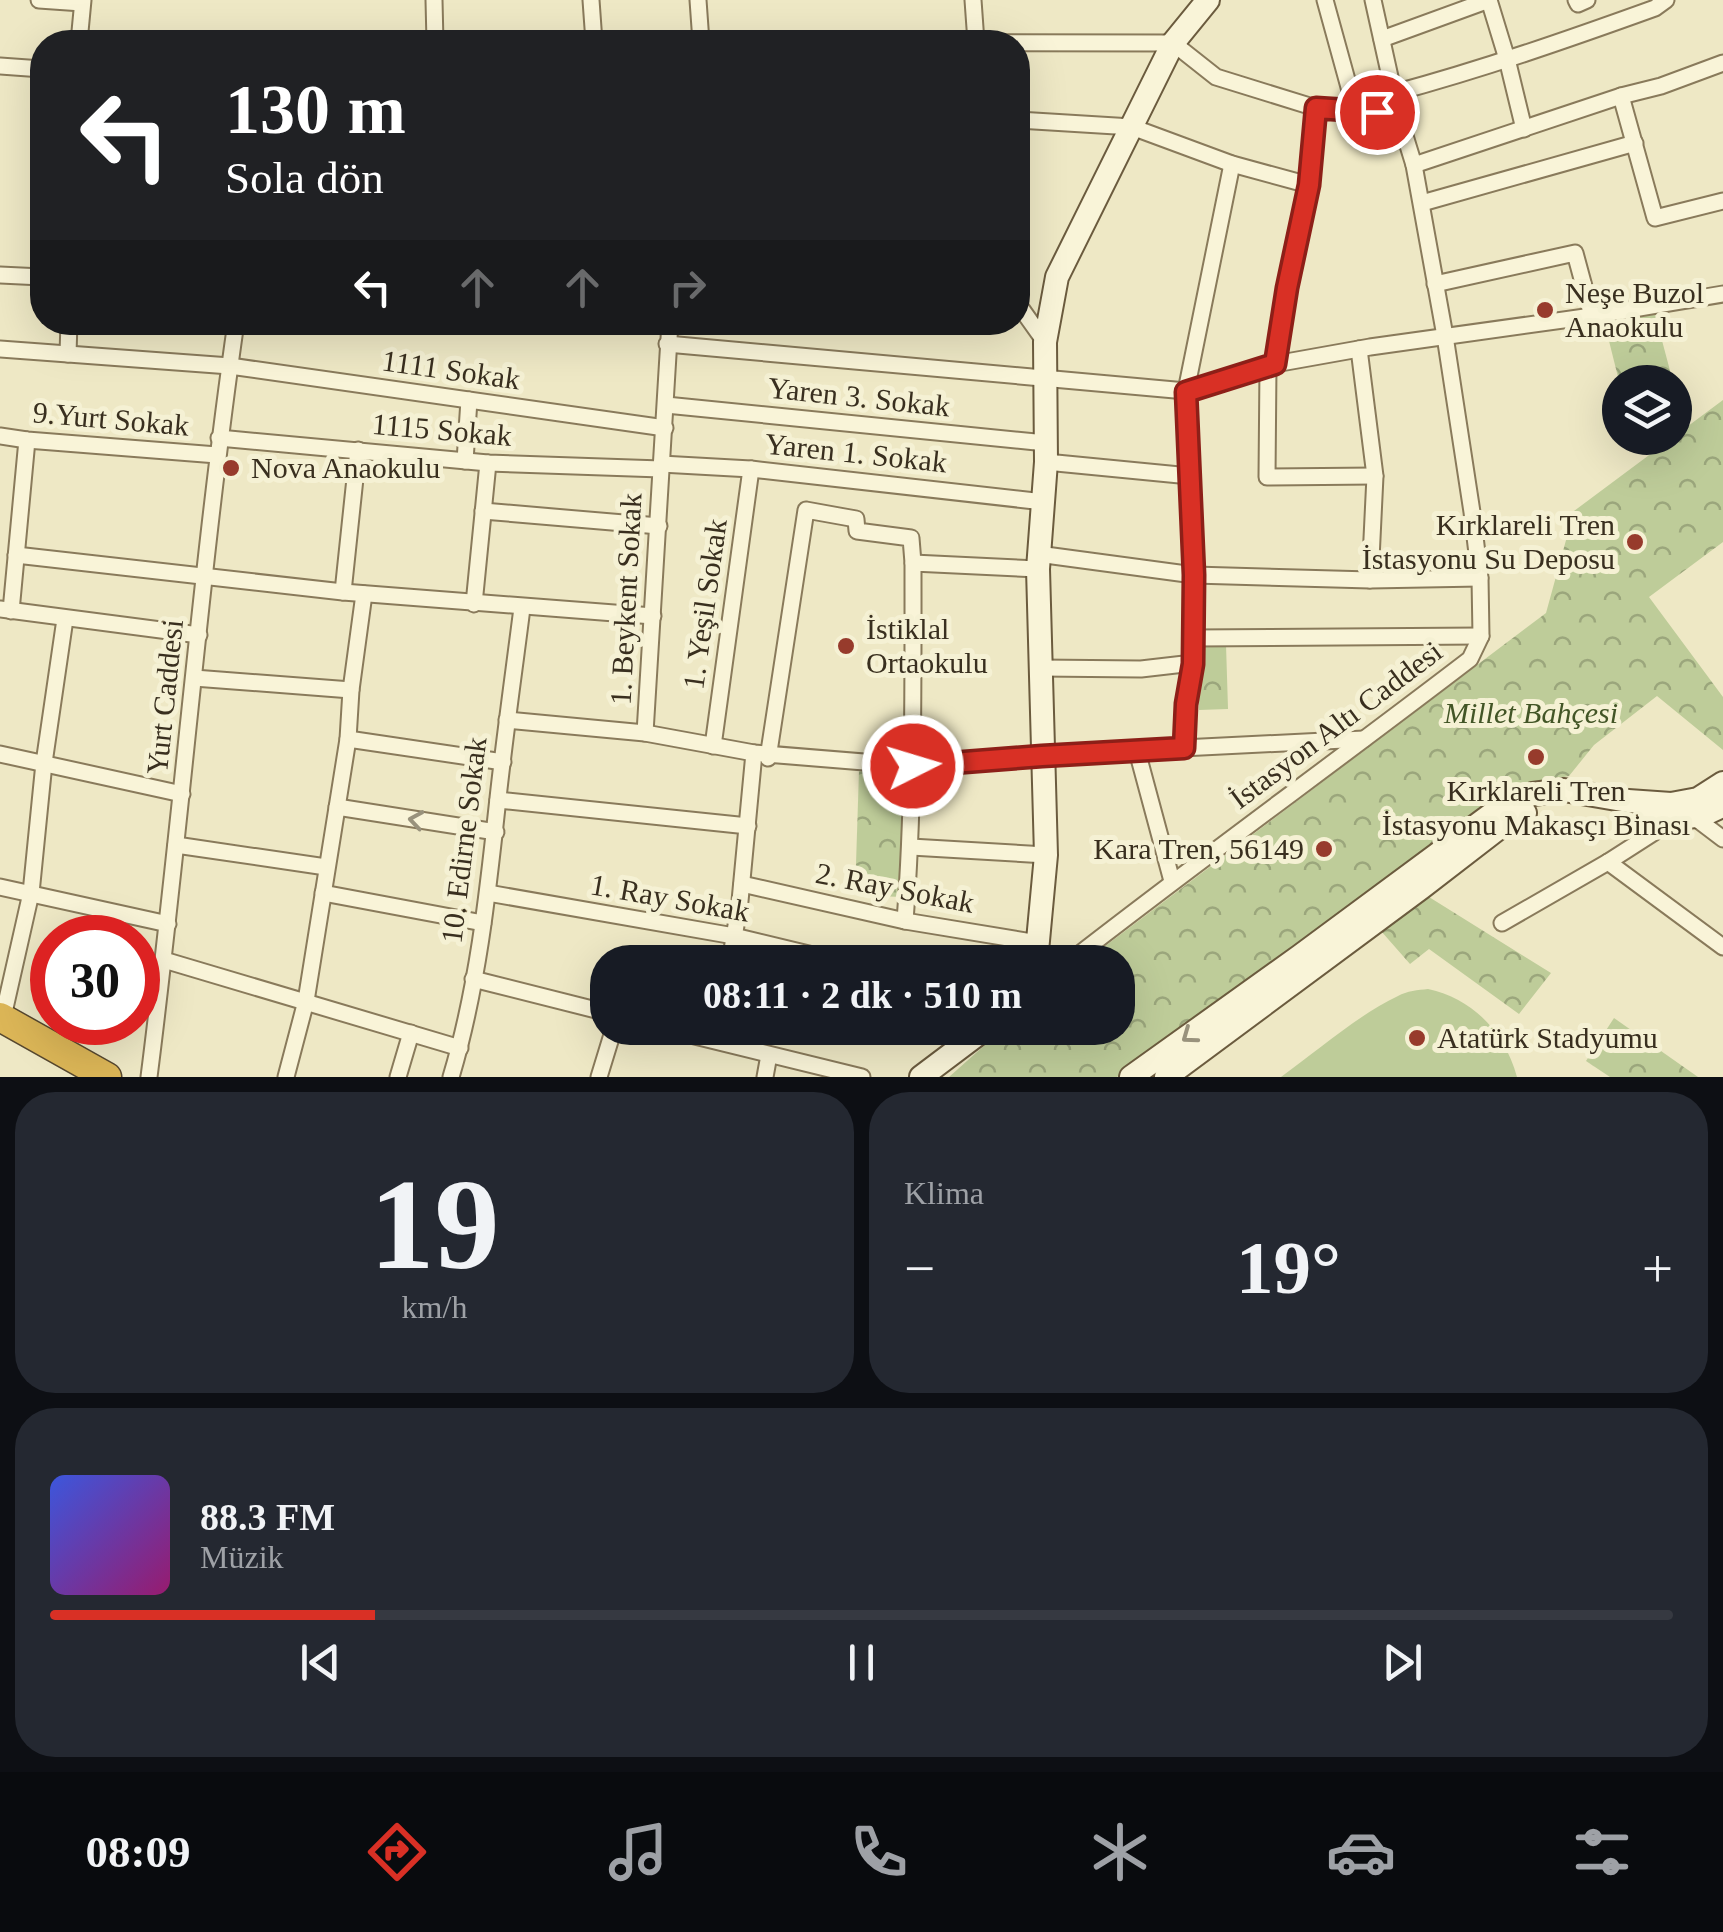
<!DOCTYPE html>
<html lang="tr">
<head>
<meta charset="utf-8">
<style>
  body { margin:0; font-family:Georgia,serif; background:#242831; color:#f1f3f6; height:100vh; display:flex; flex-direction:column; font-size:38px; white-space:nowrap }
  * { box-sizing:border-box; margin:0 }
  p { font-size:32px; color:#9ea1a6 }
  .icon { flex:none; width:55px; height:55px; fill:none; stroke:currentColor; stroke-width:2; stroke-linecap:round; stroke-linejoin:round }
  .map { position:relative; height:1077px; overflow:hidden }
  .panel { display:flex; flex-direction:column; gap:15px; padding:15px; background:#0d0f14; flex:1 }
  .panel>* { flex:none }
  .top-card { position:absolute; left:30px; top:30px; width:1000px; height:305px; border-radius:40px; box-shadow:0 10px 40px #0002; background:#202124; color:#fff; overflow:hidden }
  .fabs { position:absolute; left:1602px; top:365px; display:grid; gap:20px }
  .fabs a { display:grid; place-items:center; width:90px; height:90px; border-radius:50%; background:#171b24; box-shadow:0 10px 40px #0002; font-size:50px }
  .speed { position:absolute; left:30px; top:915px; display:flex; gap:20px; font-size:50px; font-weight:700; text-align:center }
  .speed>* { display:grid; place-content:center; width:130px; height:130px; border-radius:50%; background:#171b24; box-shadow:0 10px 40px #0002; line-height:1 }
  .speed .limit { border:15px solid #d22; background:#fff; color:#111 }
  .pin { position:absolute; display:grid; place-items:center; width:85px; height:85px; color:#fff; margin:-42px; border:5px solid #fff; border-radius:50%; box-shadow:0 2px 10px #0007 }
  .me { position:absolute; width:110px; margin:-55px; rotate:85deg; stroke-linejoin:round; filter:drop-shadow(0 0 8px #0008) }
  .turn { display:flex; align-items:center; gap:35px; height:210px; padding:0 30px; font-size:45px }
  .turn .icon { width:130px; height:130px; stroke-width:2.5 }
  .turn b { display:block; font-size:70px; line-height:85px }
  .lanes { display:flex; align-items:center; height:95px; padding:0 30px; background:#0003; justify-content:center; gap:50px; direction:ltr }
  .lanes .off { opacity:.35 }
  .big { font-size:75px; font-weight:800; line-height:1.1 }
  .panel .tile { flex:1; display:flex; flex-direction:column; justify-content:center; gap:15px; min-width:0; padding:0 35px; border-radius:40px; background:#242831 }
  .panel .dial { align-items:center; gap:0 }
  .dial b { font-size:130px; line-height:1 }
  .song { display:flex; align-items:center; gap:30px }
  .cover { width:120px; height:120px; border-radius:15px; background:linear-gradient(135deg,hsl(230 70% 55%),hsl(320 70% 35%)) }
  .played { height:10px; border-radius:5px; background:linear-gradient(90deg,#d93025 20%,#363941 20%) }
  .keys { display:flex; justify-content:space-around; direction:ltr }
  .heat { display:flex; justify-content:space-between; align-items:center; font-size:55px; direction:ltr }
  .panel .tiles { flex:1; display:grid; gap:15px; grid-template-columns:1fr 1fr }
  .tile:last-child { grid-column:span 2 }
  .trip { position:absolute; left:590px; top:945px; width:545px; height:100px; border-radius:40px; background:#171b24; box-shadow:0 10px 40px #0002; font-weight:800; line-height:100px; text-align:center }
  .tab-bar { display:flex; height:160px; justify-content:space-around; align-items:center; background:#090b0e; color:#9ea1a6 }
  .tab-bar .icon { width:70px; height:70px }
  .tab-bar .on { color:#d93025 }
  .tab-bar b { font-size:45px; color:#f1f3f6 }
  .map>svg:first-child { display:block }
</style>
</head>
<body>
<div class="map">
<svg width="1723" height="1077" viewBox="0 0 1723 1077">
  <defs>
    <pattern id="park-crowns" width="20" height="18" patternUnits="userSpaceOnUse" patternTransform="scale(2.5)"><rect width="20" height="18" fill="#becc99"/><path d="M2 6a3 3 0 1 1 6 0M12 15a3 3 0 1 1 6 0" fill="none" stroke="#9ba67c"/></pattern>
  </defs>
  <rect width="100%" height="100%" fill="#eee8c5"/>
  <path fill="#becc99" d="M1428,989C1474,999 1505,1033 1517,1077H1281C1317,1051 1358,1015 1398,996C1407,991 1418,990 1428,989Z"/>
  <g fill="url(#park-crowns)">
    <polygon points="1655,314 1673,382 1620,382 1620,385 1605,325"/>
    <polygon points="1723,400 1723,542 1649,597 1723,697 1723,750 1657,696 1594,745 1569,776 1538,782 1496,801 1117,1077 949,1077 1004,1028 1118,1028 1118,962 1084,962 1546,613 1574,511"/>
    <polygon points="1226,645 1228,709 1199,710 1197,646"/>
    <polygon points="859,771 906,773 901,897 855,895"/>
    <polygon points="1421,888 1429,897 1551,973 1519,1014 1429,949 1410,964 1374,923"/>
    <polygon points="1614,1018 1698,1077 1610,1077 1586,1061"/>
  </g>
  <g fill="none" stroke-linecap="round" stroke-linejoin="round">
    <defs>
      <g id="street">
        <polyline points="39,0 82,3"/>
        <polyline points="434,0 435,42"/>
        <polyline points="591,0 594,42"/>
        <polyline points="698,0 701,42"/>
        <polyline points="973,0 976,42"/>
        <polyline points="1325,0 1355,109"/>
        <polyline points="1489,0 1507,59 1524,129"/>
        <polyline points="1576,0 1578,4 1587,0"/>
        <polyline points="1382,39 1489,0"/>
        <polyline points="79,42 83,0"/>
        <polyline points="269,42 372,42"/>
        <polyline points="686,42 1173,43 1216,77 1316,108 1398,113"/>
        <polyline points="0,66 42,69"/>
        <path d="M1394,93C1483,69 1569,39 1655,8L1666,0"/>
        <polyline points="1621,96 1655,218 1723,201"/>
        <polyline points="1018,120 1132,127 1232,164 1309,185"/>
        <polyline points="1414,165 1621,96 1661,86 1723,63"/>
        <polyline points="1422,203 1635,143"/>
        <polyline points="0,275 42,277"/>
        <polyline points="1435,284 1575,253 1592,316"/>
        <polyline points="1018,304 1045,342"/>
        <polyline points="645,322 670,327"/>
        <polyline points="667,344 1186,391 1275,364 1370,347 1592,316 1723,294"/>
        <polyline points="0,349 230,366 665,428"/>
        <polyline points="1359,349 1375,476 1370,580"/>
        <polyline points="68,354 69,322"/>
        <polyline points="1275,364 1287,288 1309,185 1316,108"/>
        <polyline points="1268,366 1267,477 1375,476"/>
        <polyline points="666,405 1046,443"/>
        <polyline points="0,436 27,440 217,455"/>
        <polyline points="219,438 488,463 661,469"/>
        <polyline points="465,461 469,400"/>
        <polyline points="1046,462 1190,476"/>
        <polyline points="661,464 751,469 1044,502"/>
        <polyline points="483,511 659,526"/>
        <polyline points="1038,554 1194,575 1370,580 1480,578"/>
        <polyline points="16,555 343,592 653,616"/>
        <polyline points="343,592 358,450"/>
        <polyline points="474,604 488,463"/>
        <polyline points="0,609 199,635"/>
        <polyline points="11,611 27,440"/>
        <polyline points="1193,638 1481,636"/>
        <polyline points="1040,668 1141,669 1193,663"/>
        <polyline points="194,678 351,690"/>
        <polyline points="507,720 645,733 754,753 913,766 1042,755 1364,739"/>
        <polyline points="645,733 670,322"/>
        <polyline points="348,739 503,762"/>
        <polyline points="713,746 751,469"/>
        <polyline points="1184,748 1186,704 1193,663 1194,575 1186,391 1232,164"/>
        <polyline points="1137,751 1172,881"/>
        <polyline points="0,754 182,794"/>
        <polyline points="768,758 806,510 856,519 857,531 911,538 913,563"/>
        <polyline points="498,800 748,826"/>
        <polyline points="337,807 496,832"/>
        <polyline points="1694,817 1723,839"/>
        <polyline points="176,845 326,867"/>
        <polyline points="911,847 1046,855"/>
        <polyline points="1608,862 1723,947"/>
        <polyline points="742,884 905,921 1038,943"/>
        <polyline points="0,887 168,924"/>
        <polyline points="323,893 483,923"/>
        <polyline points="488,893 734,936 842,962"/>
        <path d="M905,921C914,802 913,683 913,563L1038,569"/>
        <polyline points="1502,923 1608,862 1675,819"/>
        <polyline points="164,960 460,1048"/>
        <polyline points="730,962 740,901 754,753"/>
        <path d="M1069,962C1201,859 1337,761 1470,659L1481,636L1480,578L1472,512L1445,336L1414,165L1398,113L1373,0"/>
        <polyline points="473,979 608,1013"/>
        <polyline points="0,1019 5,1008 31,893 44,763 65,619"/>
        <polyline points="662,1028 862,1077"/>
        <path d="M149,1077C181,826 200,573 236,322"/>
        <polyline points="286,1077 306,1001 348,739 351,690 364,594"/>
        <polyline points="398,1077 411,1033"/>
        <path d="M451,1077C478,987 488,891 498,798C505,734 514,671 522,608"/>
        <polyline points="599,1077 614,1028"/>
        <polyline points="765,1077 769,1055"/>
      </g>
      <g id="secondary">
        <path d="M1649,815C1675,819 1700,820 1723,805"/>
        <polyline points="1036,962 1046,855 1038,569 1046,462 1045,342 1057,277 1173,43 1208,0"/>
        <polyline points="921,1077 986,1028"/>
        <polyline points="1131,1077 1300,956 1504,805 1533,794 1564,790 1628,801 1671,804 1698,799 1723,783"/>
        <polyline points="1166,1077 1421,888 1513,817 1525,813"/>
      </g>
      <polyline id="highway" points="0,1017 107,1077"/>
    </defs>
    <use href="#street" stroke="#897a5b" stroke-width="19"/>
    <use href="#secondary" stroke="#6b5b3e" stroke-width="26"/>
    <use href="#highway" stroke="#57482f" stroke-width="31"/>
    <use href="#street" stroke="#f9f4d8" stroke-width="15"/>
    <use href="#secondary" stroke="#f9f4d8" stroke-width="22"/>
    <use href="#highway" stroke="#dcb657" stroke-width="28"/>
  </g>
  <defs><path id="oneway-chevron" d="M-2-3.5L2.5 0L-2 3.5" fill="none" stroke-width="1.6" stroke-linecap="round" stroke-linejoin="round" transform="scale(2.5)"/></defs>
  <g stroke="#99927c">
    <use href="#oneway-chevron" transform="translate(416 820) rotate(-171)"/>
    <use href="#oneway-chevron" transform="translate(1189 1036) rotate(144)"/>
  </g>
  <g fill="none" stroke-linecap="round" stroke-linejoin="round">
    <defs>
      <polyline id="route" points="913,766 1042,756 1184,748 1186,704 1193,664 1194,575 1186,392 1275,364 1287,288 1309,185 1316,108 1377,112"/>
    </defs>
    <use href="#route" stroke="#8d1f18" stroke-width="25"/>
    <use href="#route" stroke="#d93025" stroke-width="18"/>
  </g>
  <g fill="#973b2c" stroke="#f5f1d4" stroke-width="4">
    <circle cx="1545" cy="310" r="10"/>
    <circle cx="231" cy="468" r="10"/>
    <circle cx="1635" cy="542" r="10"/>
    <circle cx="846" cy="646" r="10"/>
    <circle cx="1536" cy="757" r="10"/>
    <circle cx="1324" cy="849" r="10"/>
    <circle cx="1417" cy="1038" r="10"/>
  </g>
  <g text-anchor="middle" stroke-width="10" stroke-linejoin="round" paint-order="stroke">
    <g font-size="30" fill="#392f1f" stroke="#f5f1d4" text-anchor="start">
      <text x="1565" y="303">Neşe Buzol<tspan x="1565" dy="34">Anaokulu</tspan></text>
      <text x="251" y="478">Nova Anaokulu</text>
      <text x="1615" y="535" text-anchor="end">Kırklareli Tren<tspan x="1615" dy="34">İstasyonu Su Deposu</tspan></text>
      <text x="866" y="639">İstiklal<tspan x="866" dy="34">Ortaokulu</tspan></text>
      <text x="1536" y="801" text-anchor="middle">Kırklareli Tren<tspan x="1536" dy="34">İstasyonu Makasçı Binası</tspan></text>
      <text x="1304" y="859" text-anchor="end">Kara Tren, 56149</text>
      <text x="1437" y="1048">Atatürk Stadyumu</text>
    </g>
    <g font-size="30" fill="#392f1f" stroke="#f5f1d4">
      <text transform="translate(451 370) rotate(8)" y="10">1111 Sokak</text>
      <text transform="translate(859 397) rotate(6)" y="10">Yaren 3. Sokak</text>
      <text transform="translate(111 419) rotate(5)" y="10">9.Yurt Sokak</text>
      <text transform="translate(442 430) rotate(5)" y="10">1115 Sokak</text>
      <text transform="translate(856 453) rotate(6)" y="10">Yaren 1. Sokak</text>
      <text transform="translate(626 599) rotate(-87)" y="10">1. Beykent Sokak</text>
      <text transform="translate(705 604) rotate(-82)" y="10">1. Yeşil Sokak</text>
      <text transform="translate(165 697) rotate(-84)" y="10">Yurt Caddesi</text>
      <text transform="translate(1336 725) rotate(-37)" y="10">İstasyon Altı Caddesi</text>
      <text transform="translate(464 840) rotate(-83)" y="10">10. Edirne Sokak</text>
      <text transform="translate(895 888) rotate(11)" y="10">2. Ray Sokak</text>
      <text transform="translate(670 898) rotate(10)" y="10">1. Ray Sokak</text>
    </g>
    <g font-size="30" font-style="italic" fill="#425526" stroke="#f5f1d4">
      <text x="1531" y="723">Millet Bahçesi</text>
    </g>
  </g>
</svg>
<div class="fabs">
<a><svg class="icon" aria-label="layers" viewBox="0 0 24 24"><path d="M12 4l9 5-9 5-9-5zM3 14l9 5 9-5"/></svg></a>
</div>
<div class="speed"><div class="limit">30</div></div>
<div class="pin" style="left:1377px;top:112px;background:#d93025"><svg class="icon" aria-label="arrive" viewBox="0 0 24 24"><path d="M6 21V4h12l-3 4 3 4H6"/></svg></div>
<svg class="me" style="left:913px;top:766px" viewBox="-20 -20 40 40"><circle r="17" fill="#d93025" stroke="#fff" stroke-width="3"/><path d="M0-11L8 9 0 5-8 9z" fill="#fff"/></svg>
<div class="trip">08:11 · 2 dk · 510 m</div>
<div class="top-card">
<div class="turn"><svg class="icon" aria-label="left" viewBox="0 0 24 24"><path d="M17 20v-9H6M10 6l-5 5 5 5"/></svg><div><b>130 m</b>Sola dön</div></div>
<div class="lanes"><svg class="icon" aria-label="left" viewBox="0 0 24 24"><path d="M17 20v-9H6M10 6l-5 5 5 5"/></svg><svg class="icon off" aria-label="ahead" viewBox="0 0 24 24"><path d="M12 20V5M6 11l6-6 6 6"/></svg><svg class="icon off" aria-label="ahead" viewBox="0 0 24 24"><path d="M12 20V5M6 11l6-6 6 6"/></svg><svg class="icon off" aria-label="right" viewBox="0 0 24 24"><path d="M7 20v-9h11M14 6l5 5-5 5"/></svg></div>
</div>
</div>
<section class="panel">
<div class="tiles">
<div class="tile dial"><b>19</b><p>km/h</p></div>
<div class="tile"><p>Klima</p>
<div class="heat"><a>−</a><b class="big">19°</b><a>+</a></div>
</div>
<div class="tile">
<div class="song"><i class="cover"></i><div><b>88.3 FM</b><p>Müzik</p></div></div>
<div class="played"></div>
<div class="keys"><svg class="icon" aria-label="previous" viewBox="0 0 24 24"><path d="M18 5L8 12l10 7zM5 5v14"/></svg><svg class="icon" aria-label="pause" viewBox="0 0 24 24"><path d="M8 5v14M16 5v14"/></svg><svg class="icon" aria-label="next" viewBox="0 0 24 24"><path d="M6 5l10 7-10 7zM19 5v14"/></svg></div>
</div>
</div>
</section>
<nav class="tab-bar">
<b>08:09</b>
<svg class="icon on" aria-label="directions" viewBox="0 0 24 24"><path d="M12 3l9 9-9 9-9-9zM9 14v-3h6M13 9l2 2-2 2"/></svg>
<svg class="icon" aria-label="music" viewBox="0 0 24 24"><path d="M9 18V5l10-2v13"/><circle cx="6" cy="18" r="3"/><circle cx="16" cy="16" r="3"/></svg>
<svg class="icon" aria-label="phone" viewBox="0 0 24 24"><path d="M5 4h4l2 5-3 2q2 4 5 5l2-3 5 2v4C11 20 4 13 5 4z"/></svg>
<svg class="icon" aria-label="climate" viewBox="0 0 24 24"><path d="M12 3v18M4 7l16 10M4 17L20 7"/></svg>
<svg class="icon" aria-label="car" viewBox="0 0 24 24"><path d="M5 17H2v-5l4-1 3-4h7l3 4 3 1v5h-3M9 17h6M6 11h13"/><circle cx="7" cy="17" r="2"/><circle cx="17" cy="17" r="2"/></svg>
<svg class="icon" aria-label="filters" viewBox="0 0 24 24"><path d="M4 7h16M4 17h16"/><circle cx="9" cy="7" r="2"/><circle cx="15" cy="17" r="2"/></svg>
</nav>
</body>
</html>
